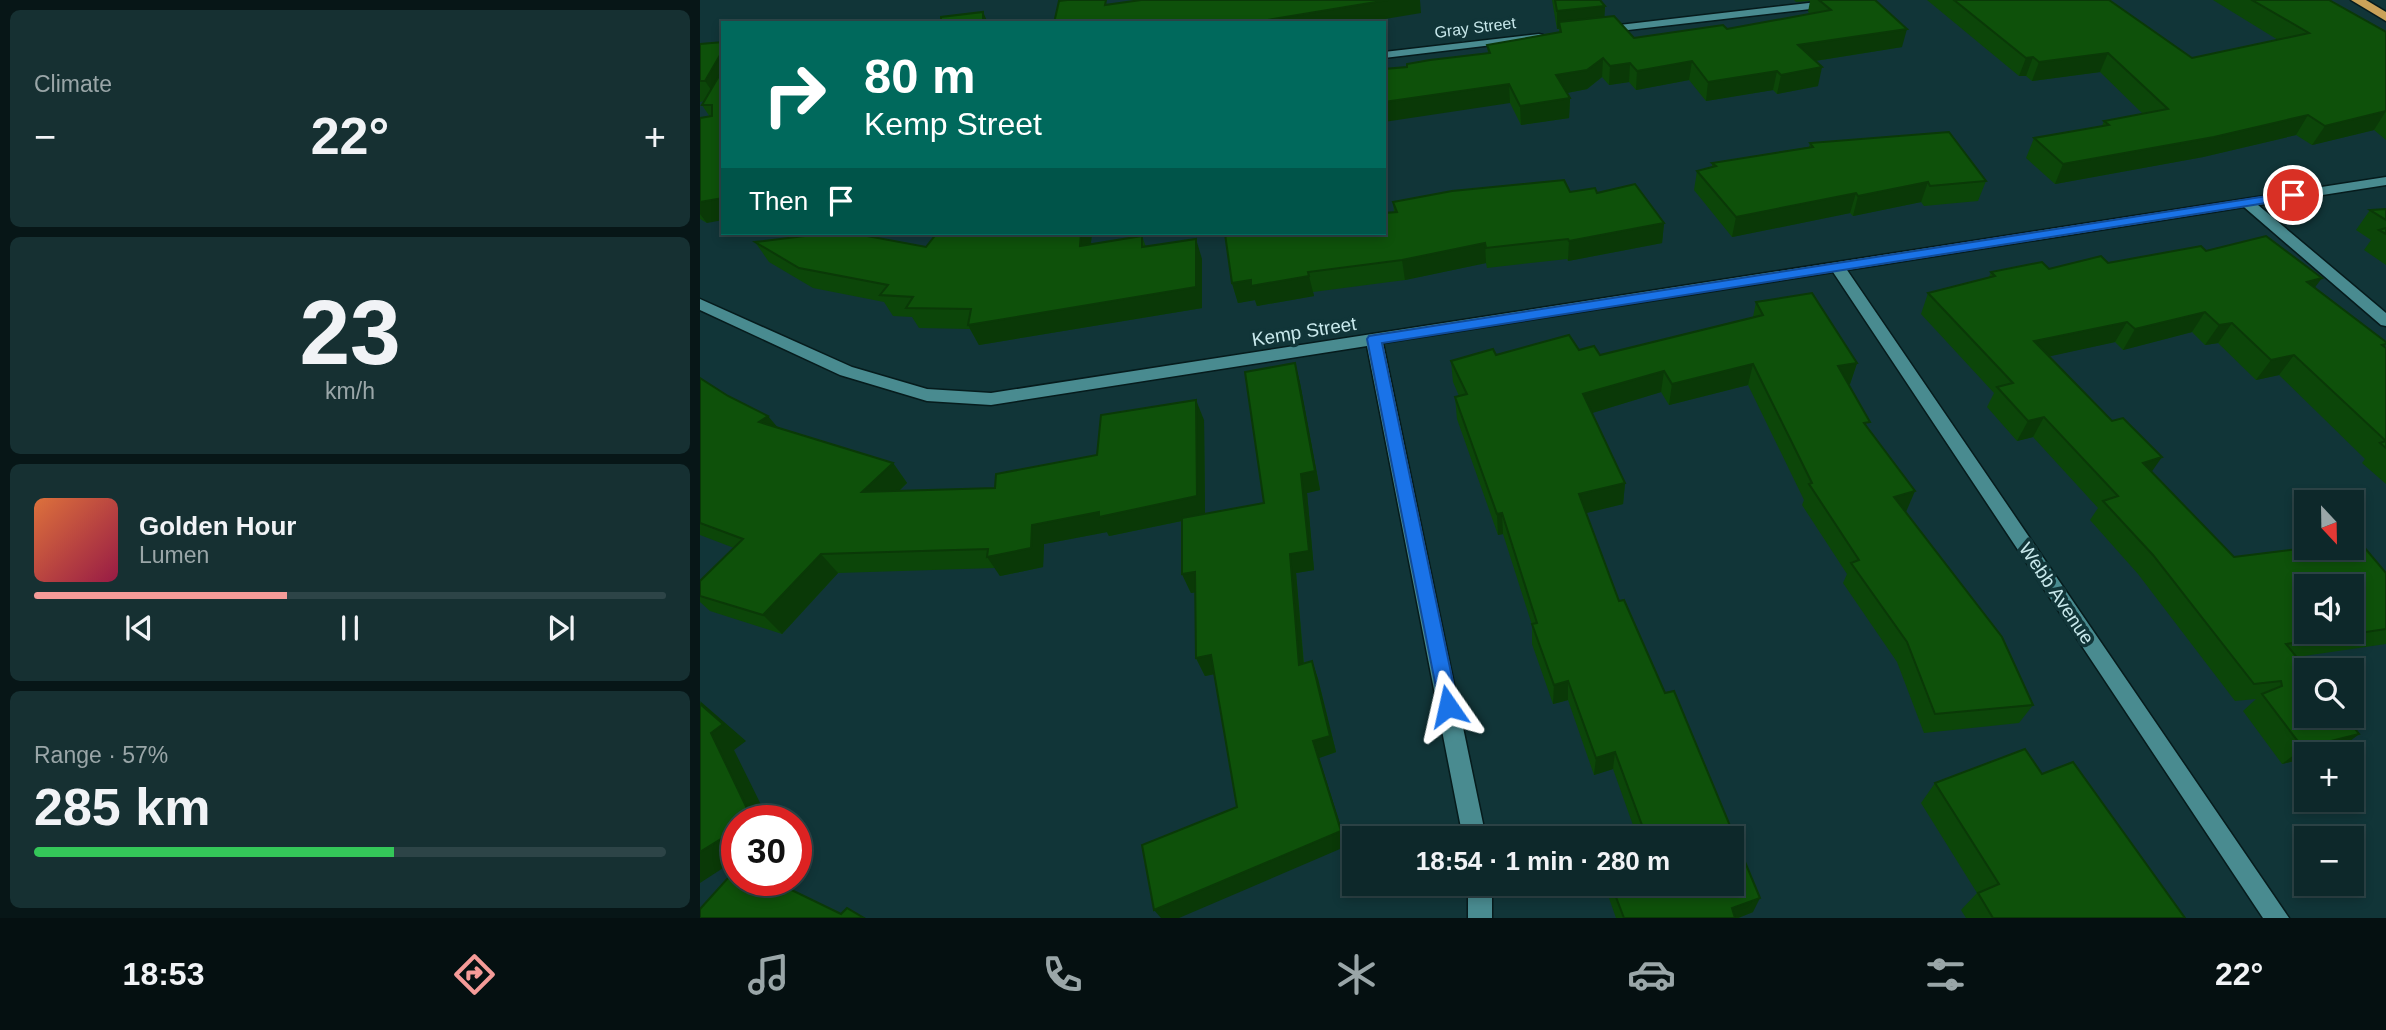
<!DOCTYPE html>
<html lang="en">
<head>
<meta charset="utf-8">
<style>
  body { margin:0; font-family:Helvetica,sans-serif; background:#163032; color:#f1f3f6; height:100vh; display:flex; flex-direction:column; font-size:26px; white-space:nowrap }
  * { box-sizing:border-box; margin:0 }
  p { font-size:23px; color:#9aa6a8 }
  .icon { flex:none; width:38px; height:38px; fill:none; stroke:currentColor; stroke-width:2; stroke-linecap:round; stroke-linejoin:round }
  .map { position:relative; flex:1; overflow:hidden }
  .sheet { display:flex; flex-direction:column; gap:10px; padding:10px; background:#071617; width:700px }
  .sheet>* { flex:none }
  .guide { position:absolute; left:21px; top:21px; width:665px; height:214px; border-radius:0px; box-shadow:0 4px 10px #0003,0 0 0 2px #2d4447; background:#00695c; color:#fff; overflow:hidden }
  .needle { width:46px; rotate:158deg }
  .buttons { position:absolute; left:1594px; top:490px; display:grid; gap:14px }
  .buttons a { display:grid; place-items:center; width:70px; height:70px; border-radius:0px; background:#0d282a; box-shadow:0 4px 10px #0003,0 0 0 2px #2d4447; font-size:35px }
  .speed { position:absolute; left:21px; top:805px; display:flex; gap:14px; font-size:35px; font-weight:700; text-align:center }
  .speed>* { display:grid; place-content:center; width:91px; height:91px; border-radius:50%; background:#0d282a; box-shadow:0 4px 10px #0003,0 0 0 2px #2d4447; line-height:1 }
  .speed .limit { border:10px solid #d22; background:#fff; color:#111 }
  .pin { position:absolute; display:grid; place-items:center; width:60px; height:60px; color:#fff; margin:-30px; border:4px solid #fff; border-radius:50%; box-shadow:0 2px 7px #0007 }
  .me { position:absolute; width:77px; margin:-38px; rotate:349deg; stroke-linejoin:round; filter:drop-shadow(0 0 5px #0008) }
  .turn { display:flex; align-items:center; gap:24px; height:147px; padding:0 28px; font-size:32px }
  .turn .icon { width:91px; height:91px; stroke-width:2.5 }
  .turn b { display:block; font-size:49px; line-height:60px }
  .then { display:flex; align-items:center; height:66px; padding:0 28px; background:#0003; gap:14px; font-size:26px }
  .big { font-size:52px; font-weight:700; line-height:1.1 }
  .sheet .tile { flex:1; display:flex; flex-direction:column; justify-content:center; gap:10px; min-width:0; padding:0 24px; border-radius:10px; background:#163032 }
  .sheet .dial { align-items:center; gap:0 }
  .dial b { font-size:91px; line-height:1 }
  .song { display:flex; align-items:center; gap:21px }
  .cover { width:84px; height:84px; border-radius:10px; background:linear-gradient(135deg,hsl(20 70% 55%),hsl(340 70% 35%)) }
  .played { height:7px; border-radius:4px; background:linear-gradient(90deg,#f59b98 40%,#2d4447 40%) }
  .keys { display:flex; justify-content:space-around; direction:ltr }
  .heat { display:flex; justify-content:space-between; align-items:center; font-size:38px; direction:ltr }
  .charge { height:10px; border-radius:5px; background:linear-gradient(90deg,#34c759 57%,#2d4447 0) }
  .trip { position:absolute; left:642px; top:826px; width:402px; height:70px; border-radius:0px; background:#0d282a; box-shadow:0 4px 10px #0003,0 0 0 2px #2d4447; font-weight:700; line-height:70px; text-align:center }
  .dock { display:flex; height:112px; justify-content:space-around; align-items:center; background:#051011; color:#9aa6a8 }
  .dock .icon { width:49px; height:49px }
  .dock .active { color:#f59b98 }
  .dock b { font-size:32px; color:#f1f3f6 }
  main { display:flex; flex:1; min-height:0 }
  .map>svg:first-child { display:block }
</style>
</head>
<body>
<main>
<section class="sheet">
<div class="tile"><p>Climate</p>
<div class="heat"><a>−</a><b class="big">22°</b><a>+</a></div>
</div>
<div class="tile dial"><b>23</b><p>km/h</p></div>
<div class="tile">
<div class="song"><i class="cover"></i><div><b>Golden Hour</b><p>Lumen</p></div></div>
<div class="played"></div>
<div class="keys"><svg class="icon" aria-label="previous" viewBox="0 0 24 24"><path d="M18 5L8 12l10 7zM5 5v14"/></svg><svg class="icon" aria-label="pause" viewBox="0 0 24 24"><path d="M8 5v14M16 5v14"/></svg><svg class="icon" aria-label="next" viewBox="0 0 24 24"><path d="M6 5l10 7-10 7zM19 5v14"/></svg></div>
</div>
<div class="tile"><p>Range · 57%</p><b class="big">285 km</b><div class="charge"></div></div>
</section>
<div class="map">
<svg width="1686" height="918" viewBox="0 0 1686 918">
  <rect width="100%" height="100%" fill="#113538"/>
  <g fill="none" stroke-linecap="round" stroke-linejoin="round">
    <defs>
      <g id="minor">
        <polygon points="1135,0 1168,0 1163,3 902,33 896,30 902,27"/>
        <polygon points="839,34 843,35 843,39 684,58 684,52"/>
        <polygon points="1686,177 1686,185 1558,205 1686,313 1686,326 1681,325 1544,207 1147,270 1589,918 1563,918 1133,272 683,343 786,838 763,838 667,346 291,405 227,401 140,375 0,310 0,299 152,367 227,389 291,393"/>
        <rect x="768" y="884" width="24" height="34"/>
      </g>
      <polygon id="highway" points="1651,0 1666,0 1686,12 1686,21"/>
    </defs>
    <use href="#minor" stroke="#061b1c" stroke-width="3"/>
    <use href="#highway" stroke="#061b1c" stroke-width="3"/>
    <use href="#minor" fill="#498b90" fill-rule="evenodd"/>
    <use href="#highway" fill="#caa359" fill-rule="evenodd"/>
  </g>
  <g fill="#0c4609">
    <polygon points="852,0 900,0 905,6 904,17 934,38 1027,29 1110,14 1108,12 1110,1 1096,2 1094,0 1175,0 1202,47 1115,61 1118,86 1077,94 1073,90 1006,101 989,80 936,90 929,82 909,85 902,77 887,89 867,93 870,98 869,118 821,125 810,103 707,67 788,53 787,45 859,32 859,29 857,29"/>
    <polygon points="1227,0 1409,0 1492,58 1578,40 1513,0 1629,0 1686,32 1686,140 1674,130 1612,145 1596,135 1503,157 1355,184 1326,158 1334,138 1402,126 1404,121 1443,114 1400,72 1332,81 1326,76 1319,76"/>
    <polygon points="23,42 7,223 0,219 0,118 10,117 2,105 4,101 0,102 0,44"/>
    <polygon points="1110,143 1286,181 1278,201 1224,206 1221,202 1153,216 1150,213 1032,237 994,190 997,171 1012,167 1012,163 1109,147"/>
    <polygon points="870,192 897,193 964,223 962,243 868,261 867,259 787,268 786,263 705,280 613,292 614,296 557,306 555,300 538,303 532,283 694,212 693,202"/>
    <polygon points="1686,209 1686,265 1664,250 1671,240 1656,230 1670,210"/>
    <polygon points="392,233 391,244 442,236 446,247 502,259 502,308 279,345 270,329 219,328 212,317 193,316 184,302 113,288 69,262 55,242 226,247"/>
    <polygon points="1506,251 1615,287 1686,342 1686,345 1684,347 1686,348 1686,484 1662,463 1665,459 1579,375 1556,380 1518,343 1505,345 1492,332 1423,350 1415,342 1349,356 1451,472 1534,557 1686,573 1686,644 1597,657 1659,734 1637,751 1606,754 1606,758 1582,764 1543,711 1556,699 1535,701 1438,574 1390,520 1398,508 1333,437 1317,441 1287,407 1294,393 1221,314 1228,293 1289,277 1291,272 1349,269"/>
    <polygon points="1056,302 1157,363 1150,384 1149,385 1205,512 1333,705 1319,723 1224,733 1197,662 1143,583 1147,574 1102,505 1104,500 1048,385 969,405 961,392 892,413 925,483 923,504 886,513 919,601 1053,912 1038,918 916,918 904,884 1032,884 934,828 913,769 894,775 868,700 853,704 832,644 832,625 803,534 798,535 757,419 755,397 759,396 753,382 751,361 796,355 879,350 900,355 1053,317"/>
    <polygon points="595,363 600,383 620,490 607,493 614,570 596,573 604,663 612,661 618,679 636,752 619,758 647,846 537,807 514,674 505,676 496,658 495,592 491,593 482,574 482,521 409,536 407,532 344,544 343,567 300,576 295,568 138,573 82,634 10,611 0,602 0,581 34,548 0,535 0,378 79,428 193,463 207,483 199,491 295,488 504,420 505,514 564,503"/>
    <polygon points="1342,774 1485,918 1266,918 1261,910 1277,893 1221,803 1235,783"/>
  </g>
  <g fill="#0a3907">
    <polygon points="688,0 720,0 721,13 661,23 549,23"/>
    <polygon points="905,6 904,24 859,22 859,29 857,29 857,11"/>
    <polygon points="283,12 288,23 283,23"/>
    <polygon points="1207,29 1202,47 1095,64 1098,45"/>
    <polygon points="23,50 23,91 18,100 5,81"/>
    <polygon points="1408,53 1400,72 1332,81 1339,62"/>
    <polygon points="1333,57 1326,76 1319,76 1326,58"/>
    <polygon points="903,58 902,77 887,89 856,95 856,75"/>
    <polygon points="992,61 989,80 936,90 937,71"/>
    <polygon points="930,63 929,82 909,85 910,66"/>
    <polygon points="1122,67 1118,86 1077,94 1081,75"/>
    <polygon points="1077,71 1073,90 1006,101 1008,82"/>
    <polygon points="809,84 810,103 684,122 684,102"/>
    <polygon points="870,98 869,118 821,125 820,106"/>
    <polygon points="1686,111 1674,130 1612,145 1625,126"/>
    <polygon points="1608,115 1596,135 1503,157 1355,184 1363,164"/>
    <polygon points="1228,182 1221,202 1153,216 1158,196"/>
    <polygon points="1156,193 1150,213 1032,237 1036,217"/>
    <polygon points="23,198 23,220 7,223 0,214 0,202"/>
    <polygon points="964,223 962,243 868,261 869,241"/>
    <polygon points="381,233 392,233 388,266 380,246"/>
    <polygon points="496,239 502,259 502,308 279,345 268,325"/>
    <polygon points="785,243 786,263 705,280 702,260"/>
    <polygon points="608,272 614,296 557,306 555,300 538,303 532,283"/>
    <polygon points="1622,278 1607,298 1607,282"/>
    <polygon points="1505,312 1492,332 1423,350 1435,329"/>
    <polygon points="1427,322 1415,342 1324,362 1334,341"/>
    <polygon points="1532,323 1518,343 1505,345 1519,325"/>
    <polygon points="1594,355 1579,375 1556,380 1571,360"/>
    <polygon points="595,363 600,383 620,490 607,493 614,570 596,573 605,682 599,665 590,554 601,474"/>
    <polygon points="1157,363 1150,384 1131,388 1138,366"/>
    <polygon points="1053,364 1048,385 969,405 972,384"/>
    <polygon points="964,371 961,392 882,416 883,394"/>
    <polygon points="496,400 504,420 505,516 409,536 407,532 344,544 343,567 300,576 287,557 332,525"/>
    <polygon points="68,416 85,436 59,422"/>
    <polygon points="1344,417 1333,437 1317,441 1328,421"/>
    <polygon points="1462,457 1448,477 1443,463"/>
    <polygon points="193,463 207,483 177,512 162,492"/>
    <polygon points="925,483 923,504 878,515 879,494"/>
    <polygon points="1215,491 1206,512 1194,497"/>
    <polygon points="802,513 803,534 798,535 797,514"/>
    <polygon points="121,554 138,573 82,634 63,615"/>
    <polygon points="495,572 503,591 491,593 482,574"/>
    <polygon points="511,655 520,673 505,676 496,658"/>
    <polygon points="612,661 618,679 636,752 619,758 647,846 479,918 461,918 454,910 613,741"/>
    <polygon points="868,681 868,700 853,704 854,685"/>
    <polygon points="0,701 46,741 34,750 69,821 49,821 11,733"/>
    <polygon points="1659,734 1637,751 1622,754 1606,754 1606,758 1582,764 1603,748"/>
    <polygon points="915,752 913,769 894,775 896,758"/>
    <polygon points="37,829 37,859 0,883 0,852"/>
    <polygon points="1060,898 1053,912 1038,918 1027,918 1032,908"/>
  </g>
  <g fill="#0e510a" stroke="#0a3907" stroke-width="2" fill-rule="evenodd">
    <polygon points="367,0 406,0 405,5 441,0 688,0 549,23 502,23 502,22 495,23 354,23 359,1"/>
    <polygon points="855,0 900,0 905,6 857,11"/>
    <polygon points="1119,0 1175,0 1207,29 1098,45 1122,67 1081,75 1077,71 1008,82 992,61 937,71 930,63 910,66 903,58 887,70 856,75 870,98 820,106 809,84 684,102 684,69 707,67 707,64 730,60 790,53 787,45 861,32 859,22 914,16 934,38 1023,25 1027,29 1131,10"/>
    <polygon points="1254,0 1409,0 1492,58 1609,33 1552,0 1629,0 1686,32 1686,111 1625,126 1608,115 1514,137 1363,164 1334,138 1409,125 1404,121 1468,109 1408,53 1339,62 1333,57 1326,58"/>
    <polygon points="283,12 283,23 241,23 241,17"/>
    <polygon points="23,42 23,50 5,81 0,81 0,44"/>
    <polygon points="23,69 23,198 0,202 0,118 12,116 12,105 2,105"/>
    <polygon points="1249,132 1286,181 1230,186 1228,182 1158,196 1156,193 1036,217 997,171 1016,166 1012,163 1113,147 1110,143"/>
    <polygon points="864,180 870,192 895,188 897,193 935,184 964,223 869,241 868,239 786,248 785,243 702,260 608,272 609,276 551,286 551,280 532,283 525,234 534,233 684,233 684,213 697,212 693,202 752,191"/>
    <polygon points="1686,209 1686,220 1670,210"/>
    <polygon points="1686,228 1686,234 1679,230"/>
    <polygon points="129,233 151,233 226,247 237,233 381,233 380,246 442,236 442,247 496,239 496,287 268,325 271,309 206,308 213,297 180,295 188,285 99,268 55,242"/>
    <path d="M1566,236L1622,278L1607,282L1686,342V344L1682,345L1686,348V448L1680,443L1686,441L1594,355L1571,360L1532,323L1519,325L1505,312L1435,329L1427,322L1334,341L1412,421L1423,418L1462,457L1443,463L1534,557L1606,548H1652V542L1659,541L1686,573V629L1586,644L1607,670H1606V716H1645L1659,734L1603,748L1562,694L1582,686L1581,681L1554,684L1453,555L1403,501L1418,496L1344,417L1328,421L1297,387L1313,383L1228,293L1295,276L1291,272L1342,262L1349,269L1401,256L1408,263L1501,246L1506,251ZM1606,586H1652V632H1606Z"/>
    <polygon points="1112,293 1157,363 1138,366 1170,422 1164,423 1215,491 1194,497 1302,637 1333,705 1235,714 1207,642 1151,563 1159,560 1109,484 1112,483 1053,364 972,384 964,371 883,394 925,483 879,494 919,601 924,600 965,693 974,691 1060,898 1032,908 1035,918 924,918 911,884 1032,884 1032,838 900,838 942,825 915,752 896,758 868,681 854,685 832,624 837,623 802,513 797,514 755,397 767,394 751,361 793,349 796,355 869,335 879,350 894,346 900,355 1063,315 1056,302"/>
    <polygon points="595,363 615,471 601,474 609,551 590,554 599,665 612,661 630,736 613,741 641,831 454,910 442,845 537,807 511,655 496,658 495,572 482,574 482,518 564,503 545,372"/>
    <polygon points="0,378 28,396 68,416 59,422 193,463 162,492 295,488 296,474 397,455 401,415 496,400 497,496 399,517 399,512 332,525 331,548 287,557 288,549 121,554 63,615 0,596 0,581 43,539 0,523"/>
    <polygon points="0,704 23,724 11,733 52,819 49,821 37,821 37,829 0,852"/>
    <polygon points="1325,749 1342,774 1373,762 1485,918 1293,918 1278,893 1299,884 1235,783"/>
    <polygon points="37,868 37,880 71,880 141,914 147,908 164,918 0,918 0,909"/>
  </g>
  <polygon fill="#1a73e8" stroke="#114b97" stroke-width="2" points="1593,192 1598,193 1598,198 682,343 758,706 755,713 748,715 741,713 667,339 669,336"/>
  <g text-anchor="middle" stroke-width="7" stroke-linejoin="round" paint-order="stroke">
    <g font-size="16" fill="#c9e9ec" stroke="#113538">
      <text transform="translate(775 27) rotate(-7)" y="6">Gray Street</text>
    </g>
    <g font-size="19" fill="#c9e9ec" stroke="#113538">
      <text transform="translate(604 331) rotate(-9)" y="7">Kemp Street</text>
      <text transform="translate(1357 593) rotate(56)" y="7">Webb Avenue</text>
    </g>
  </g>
</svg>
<div class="buttons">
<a><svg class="needle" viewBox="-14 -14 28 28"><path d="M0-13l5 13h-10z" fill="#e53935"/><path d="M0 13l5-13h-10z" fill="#9aa6a8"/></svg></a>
<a><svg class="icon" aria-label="sound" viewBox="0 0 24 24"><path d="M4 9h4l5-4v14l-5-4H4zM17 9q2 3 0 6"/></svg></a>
<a><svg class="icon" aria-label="search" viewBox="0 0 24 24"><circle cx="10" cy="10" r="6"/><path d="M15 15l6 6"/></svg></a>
<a>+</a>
<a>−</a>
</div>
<div class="speed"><div class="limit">30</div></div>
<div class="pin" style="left:1593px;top:195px;background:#d93025"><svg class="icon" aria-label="arrive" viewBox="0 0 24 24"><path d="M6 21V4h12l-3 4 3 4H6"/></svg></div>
<svg class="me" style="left:748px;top:706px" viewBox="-20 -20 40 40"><path d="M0-17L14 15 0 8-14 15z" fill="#1a73e8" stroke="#fff" stroke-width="4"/></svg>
<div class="trip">18:54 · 1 min · 280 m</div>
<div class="guide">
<div class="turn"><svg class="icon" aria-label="right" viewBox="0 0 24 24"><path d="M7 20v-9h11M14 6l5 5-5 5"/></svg><div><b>80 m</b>Kemp Street</div></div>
<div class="then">Then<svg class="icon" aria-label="arrive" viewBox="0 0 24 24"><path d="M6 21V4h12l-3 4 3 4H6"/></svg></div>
</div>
</div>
</main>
<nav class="dock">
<b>18:53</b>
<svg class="icon active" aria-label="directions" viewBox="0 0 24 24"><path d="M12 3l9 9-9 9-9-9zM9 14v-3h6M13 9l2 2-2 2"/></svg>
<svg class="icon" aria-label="music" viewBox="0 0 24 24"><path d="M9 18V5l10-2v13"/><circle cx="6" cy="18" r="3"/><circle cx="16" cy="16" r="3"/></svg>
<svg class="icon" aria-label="phone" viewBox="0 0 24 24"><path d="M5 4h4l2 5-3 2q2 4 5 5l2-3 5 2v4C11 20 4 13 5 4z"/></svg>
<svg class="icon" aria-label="climate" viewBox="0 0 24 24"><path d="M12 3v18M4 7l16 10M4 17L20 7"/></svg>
<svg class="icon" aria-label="car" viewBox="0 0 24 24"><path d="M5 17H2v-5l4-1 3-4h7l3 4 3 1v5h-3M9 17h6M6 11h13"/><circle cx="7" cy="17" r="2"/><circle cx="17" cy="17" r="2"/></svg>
<svg class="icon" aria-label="filters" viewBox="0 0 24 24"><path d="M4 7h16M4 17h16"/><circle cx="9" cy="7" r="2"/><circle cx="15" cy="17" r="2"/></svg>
<b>22°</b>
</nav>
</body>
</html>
